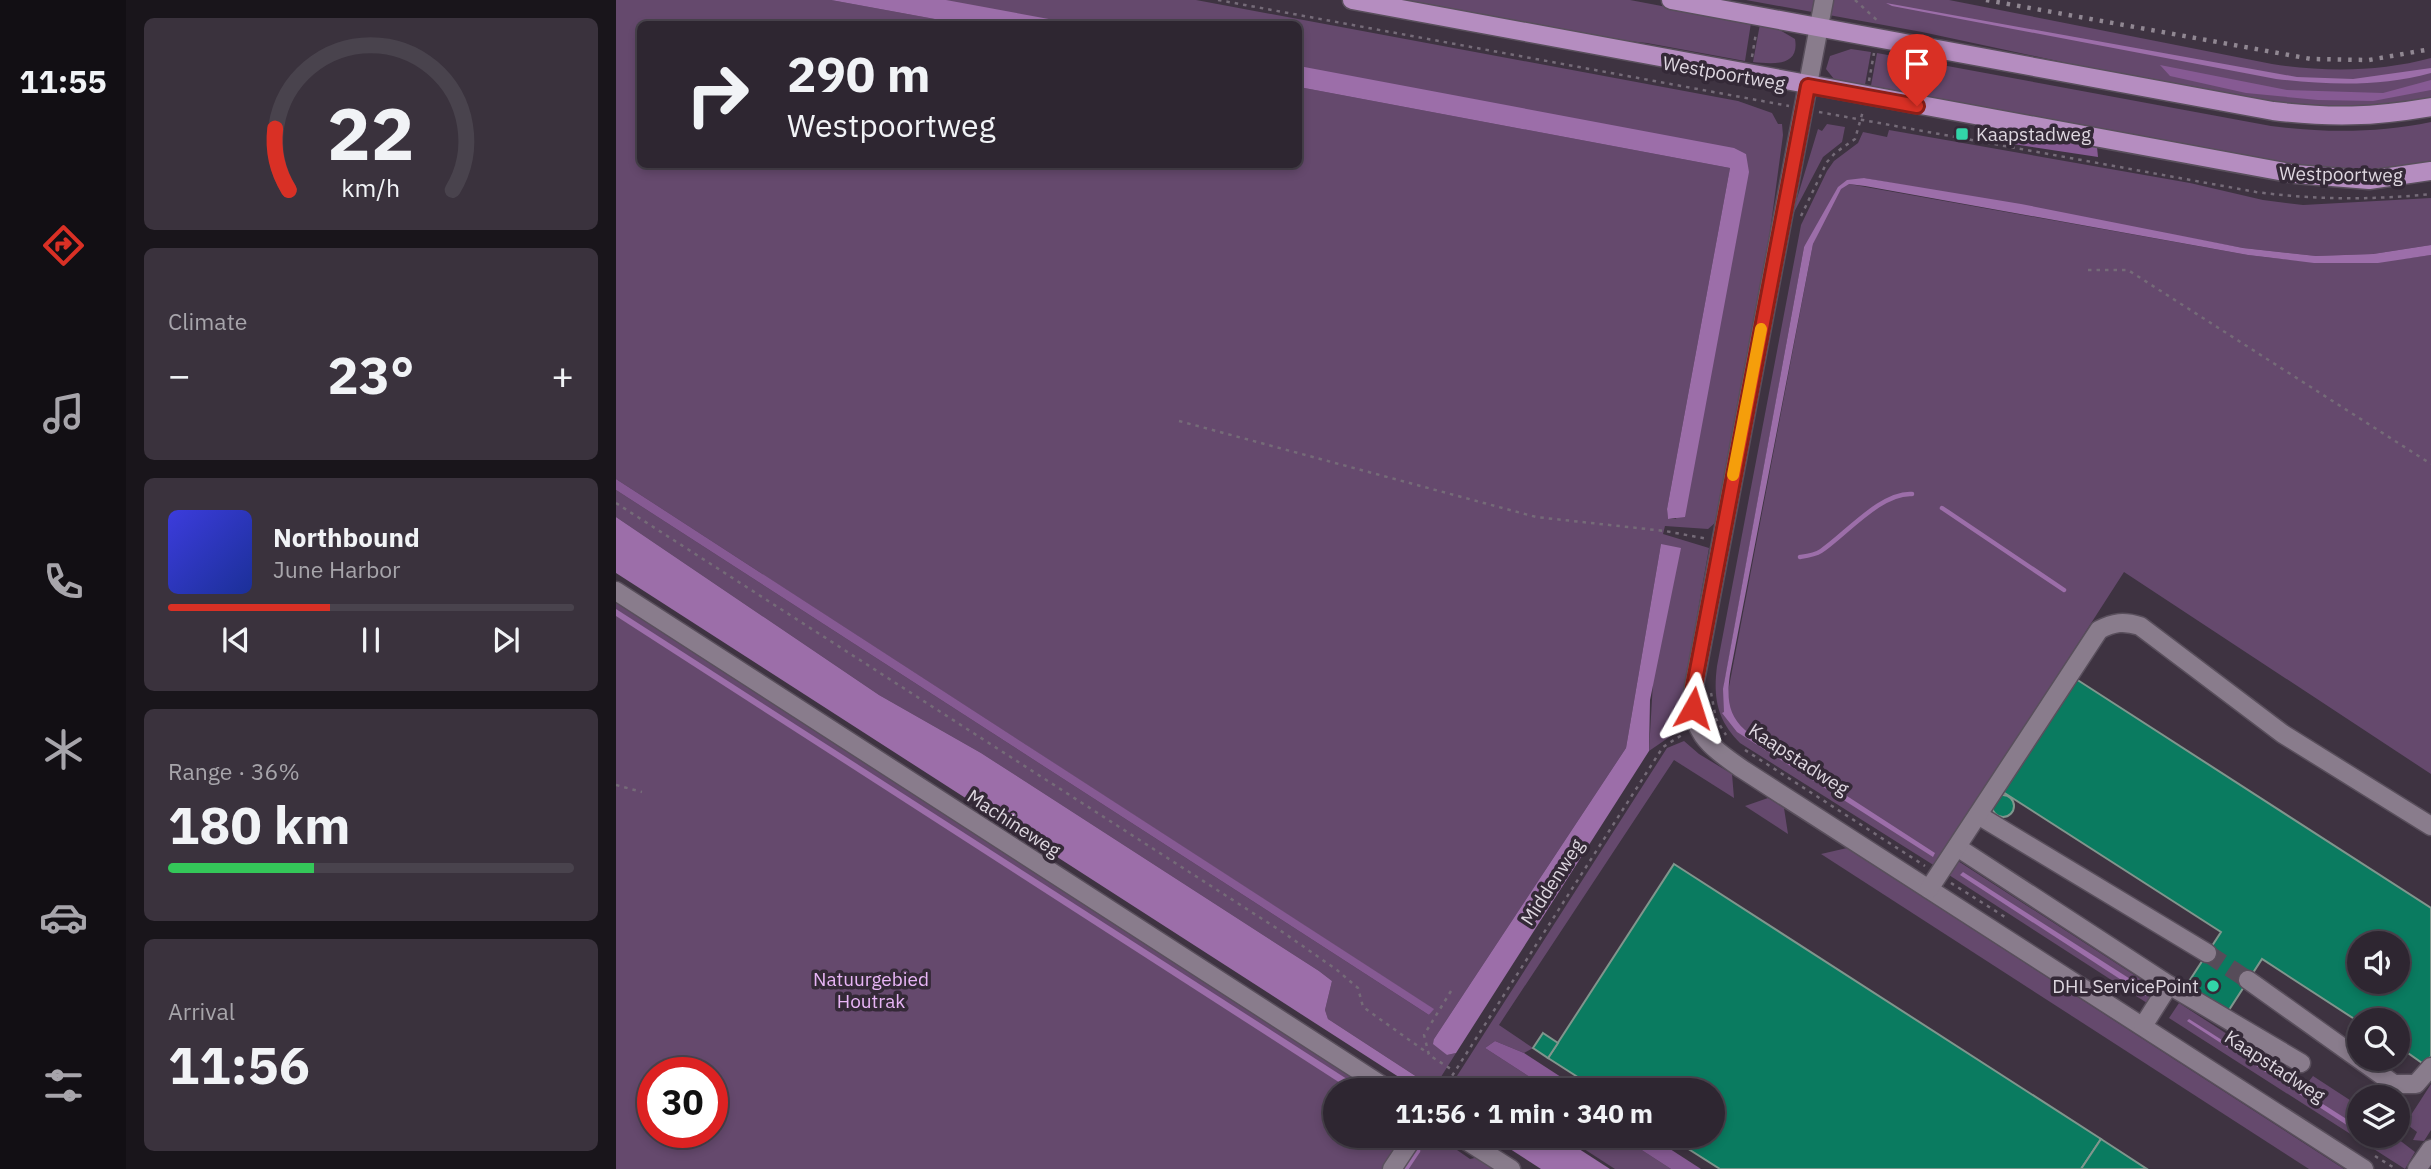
<!DOCTYPE html>
<html lang="en">
<head>
<meta charset="utf-8">
<style>
  body { margin:0; font-family:"IBM Plex Sans",sans-serif; background:#3a323d; color:#f1f3f6; height:100vh; display:flex; flex-direction:column; font-size:26px; white-space:nowrap }
  * { box-sizing:border-box; margin:0 }
  p { font-size:23px; color:#a7a5ab }
  .icon { flex:none; width:38px; height:38px; fill:none; stroke:currentColor; stroke-width:2; stroke-linecap:round; stroke-linejoin:round }
  .map { position:relative; flex:1; overflow:hidden }
  .side { display:flex; flex-direction:column; gap:18px; padding:18px; background:#19151b; width:490px }
  .side>* { flex:none }
  .banner { position:absolute; left:21px; top:21px; width:665px; height:147px; border-radius:10px; box-shadow:0 4px 10px #0003,0 0 0 2px #49434d; background:#2e2631; color:#f1f3f6; overflow:hidden }
  .fabs { position:absolute; left:1731px; top:931px; display:grid; gap:14px }
  .fabs a { display:grid; place-items:center; width:63px; height:63px; border-radius:50%; background:#2e2631; box-shadow:0 4px 10px #0003,0 0 0 2px #49434d; font-size:35px }
  .speed { position:absolute; left:21px; top:1057px; display:flex; gap:14px; font-size:35px; font-weight:700; text-align:center }
  .speed>* { display:grid; place-content:center; width:91px; height:91px; border-radius:50%; background:#2e2631; box-shadow:0 4px 10px #0003,0 0 0 2px #49434d; line-height:1 }
  .speed .limit { border:10px solid #d22; background:#fff; color:#111 }
  .pin { position:absolute; display:grid; place-items:center; width:60px; height:60px; color:#fff; margin:-72px -30px; border-radius:50% 50% 50% 0; rotate:-45deg; box-shadow:0 0 7px #0007 }
  .pin .icon { rotate:45deg }
  .me { position:absolute; width:77px; margin:-38px; rotate:6deg; stroke-linejoin:round; filter:drop-shadow(0 0 5px #0008) }
  .turn { display:flex; align-items:center; gap:24px; height:147px; padding:0 35px; font-size:32px }
  .turn .icon { width:91px; height:91px; stroke-width:2.5 }
  .turn b { display:block; font-size:49px; line-height:60px }
  .big { font-size:52px; font-weight:700; line-height:1.1 }
  .side .widget { flex:1; display:flex; flex-direction:column; justify-content:center; gap:10px; min-width:0; padding:0 24px; border-radius:10px; background:#3a323d }
  .side .dial { align-items:center; gap:0 }
  .dial svg { height:182px; overflow:visible; fill:none; stroke:#49434d; stroke-width:7; stroke-linecap:round; text-anchor:middle }
  .dial text { fill:#f1f3f6; stroke:none }
  .song { display:flex; align-items:center; gap:21px }
  .cover { width:84px; height:84px; border-radius:10px; background:linear-gradient(135deg,hsl(240 70% 55%),hsl(230 70% 35%)) }
  .played { height:7px; border-radius:4px; background:linear-gradient(90deg,#d93025 40%,#49434d 40%) }
  .keys { display:flex; justify-content:space-around; direction:ltr }
  .heat { display:flex; justify-content:space-between; align-items:center; font-size:38px; direction:ltr }
  .charge { height:10px; border-radius:5px; background:linear-gradient(90deg,#34c759 36%,#49434d 0) }
  .trip { position:absolute; left:707px; top:1078px; width:402px; height:70px; border-radius:35px; background:#2e2631; box-shadow:0 4px 10px #0003,0 0 0 2px #49434d; font-weight:700; line-height:70px; text-align:center }
  main { display:flex; flex:1; min-height:0 }
  .tabs { display:flex; flex-direction:column; width:126px; justify-content:space-around; align-items:center; background:#120f14; color:#a7a5ab }
  .tabs .icon { width:49px; height:49px }
  .tabs .current { color:#d93025 }
  .tabs b { font-size:32px; color:#f1f3f6 }
  .map>svg:first-child { display:block }
</style>
</head>
<body>
<main>
<nav class="tabs">
<b>11:55</b>
<svg class="icon current" aria-label="directions" viewBox="0 0 24 24"><path d="M12 3l9 9-9 9-9-9zM9 14v-3h6M13 9l2 2-2 2"/></svg>
<svg class="icon" aria-label="music" viewBox="0 0 24 24"><path d="M9 18V5l10-2v13"/><circle cx="6" cy="18" r="3"/><circle cx="16" cy="16" r="3"/></svg>
<svg class="icon" aria-label="phone" viewBox="0 0 24 24"><path d="M5 4h4l2 5-3 2q2 4 5 5l2-3 5 2v4C11 20 4 13 5 4z"/></svg>
<svg class="icon" aria-label="climate" viewBox="0 0 24 24"><path d="M12 3v18M4 7l16 10M4 17L20 7"/></svg>
<svg class="icon" aria-label="car" viewBox="0 0 24 24"><path d="M5 17H2v-5l4-1 3-4h7l3 4 3 1v5h-3M9 17h6M6 11h13"/><circle cx="7" cy="17" r="2"/><circle cx="17" cy="17" r="2"/></svg>
<svg class="icon" aria-label="filters" viewBox="0 0 24 24"><path d="M4 7h16M4 17h16"/><circle cx="9" cy="7" r="2"/><circle cx="15" cy="17" r="2"/></svg>
</nav>
<section class="side">
<div class="widget dial"><svg viewBox="0 0 100 80">
<path d="M14 69A42 42 0 1 1 86 69"/>
<path d="M14 69A42 42 0 0 1 8 42" stroke="#d93025"/>
<text x="50" y="56" font-size="32" font-weight="700">22</text>
<text x="50" y="72" font-size="11">km/h</text>
</svg></div>
<div class="widget"><p>Climate</p>
<div class="heat"><a>−</a><b class="big">23°</b><a>+</a></div>
</div>
<div class="widget">
<div class="song"><i class="cover"></i><div><b>Northbound</b><p>June Harbor</p></div></div>
<div class="played"></div>
<div class="keys"><svg class="icon" aria-label="previous" viewBox="0 0 24 24"><path d="M18 5L8 12l10 7zM5 5v14"/></svg><svg class="icon" aria-label="pause" viewBox="0 0 24 24"><path d="M8 5v14M16 5v14"/></svg><svg class="icon" aria-label="next" viewBox="0 0 24 24"><path d="M6 5l10 7-10 7zM19 5v14"/></svg></div>
</div>
<div class="widget"><p>Range · 36%</p><b class="big">180 km</b><div class="charge"></div></div>
<div class="widget"><p>Arrival</p><b class="big">11:56</b></div>
</section>
<div class="map">
<svg width="1815" height="1169" viewBox="0 0 1815 1169">
  <rect width="100%" height="100%" fill="#3e3341"/>
  <g fill="#65496d" fill-rule="evenodd">
    <polygon points="0,0 215,0 346,24 24,24 24,164 682,164 683,87 1114,168 1051,509 1052,519 1060,519 1130,154 683,68 682,24 449,24 317,0 580,0 1122,101 1156,113 1162,124 1166,124 1167,135 1151,254 1099,523 1092,529 1049,526 1047,534 1093,548 1064,713 1065,729 1033,751 1045,544 1010,748 818,1039 831,1055 840,1053 818,1088 712,1019 709,1010 716,981 703,971 365,753 263,695 0,517 0,490 813,1015 817,1009 0,479"/>
    <polygon points="772,0 1014,0 1135,23 1129,61 1031,43 964,36"/>
    <path d="M1130,0H1333L1656,64C1709,72 1763,72 1815,58V100L1785,105L1703,110L1595,94L1306,32Z"/>
    <path d="M1144,24L1162,29L1179,39C1184,67 1156,64 1137,62Z"/>
    <polygon points="1235,49 1255,52 1248,90 1218,79 1210,69 1214,56"/>
    <path d="M1261,53L1655,126C1710,133 1761,133 1815,122V164L1760,171L1703,172L1254,91Z"/>
    <polygon points="1211,124 1229,127 1226,142 1207,157 1175,218 1202,129 1206,131"/>
    <path d="M1273,130L1574,183L1647,200L1687,205L1815,198V245L1757,254L1700,256L1627,248L1248,178L1233,184L1632,255C1700,264 1747,265 1815,255V774L1508,572L1319,866L1124,743C1101,720 1097,698 1101,666L1185,225L1211,171L1218,161L1242,143L1247,132L1271,137ZM1202,233L1197,244L1112,692L1108,685L1188,247Z"/>
    <path d="M0,599L763,1090H719V1136H793L772,1169H0ZM37,1073H96V1132H37Z"/>
    <polygon points="1068,741 1083,754 1116,774 1118,798 1058,760 883,1025 917,1048 908,1053 879,1041 869,1048 934,1090 832,1090 1051,748"/>
    <polygon points="1152,798 1168,808 1172,834 1129,806"/>
    <polygon points="1231,848 1728,1169 1693,1169 1205,854"/>
    <polygon points="1342,861 1540,989 1531,1003 1333,875"/>
    <polygon points="1563,1003 1690,1085 1697,1076 1743,1106 1743,1136 1782,1136 1782,1131 1784,1132 1815,1084 1815,1130 1808,1141 1797,1140 1801,1132 1793,1126 1782,1139 1799,1152 1789,1169 1553,1018"/>
    <polygon points="804,1136 826,1136 828,1141 854,1159 863,1157 883,1169 782,1169"/>
    <polygon points="948,1136 1004,1136 1055,1169 999,1169"/>
  </g>
  <g fill="#865a93">
    <polygon points="1544,65 1671,90 1767,93 1815,80 1815,90 1757,101 1702,100 1630,93 1554,76"/>
    <polygon points="1372,131 1481,147 1482,157 1377,141"/>
    <polygon points="0,479 818,1009 813,1015 0,490"/>
    <polygon points="879,1041 908,1053 965,1090 934,1090 869,1048"/>
    <polygon points="1004,1136 1034,1136 1085,1169 1055,1169"/>
  </g>
  <g fill="#9c6ea9">
    <polygon points="215,0 330,0 460,24 346,24"/>
    <path d="M1270,3L1681,77L1737,79L1815,68V73C1763,87 1713,85 1660,79L1276,6Z"/>
    <polygon points="683,66 1118,148 1130,154 1133,172 1069,517 1052,519 1051,509 1114,168 683,87"/>
    <path d="M1248,178L1405,204L1627,248L1700,256L1757,254L1815,245V255L1762,263H1698L1632,255L1249,186L1233,184L1225,189L1197,244L1114,674C1111,696 1111,714 1129,730L1319,853L1317,857L1121,732L1106,713L1108,712L1107,689L1188,247L1222,187L1231,180Z"/>
    <polygon points="0,517 263,695 365,753 703,971 716,981 709,1010 712,1019 821,1090 803,1090 0,573"/>
    <polygon points="1045,544 1065,548 1034,700 1033,751 840,1053 831,1055 817,1044 818,1039 1010,748"/>
    <polygon points="0,609 748,1090 735,1090 0,616"/>
    <polygon points="1347,872 1533,991 1530,996 1344,875"/>
    <polygon points="1573,1019 1743,1127 1743,1133 1571,1021"/>
    <polygon points="874,1136 943,1136 994,1169 925,1169"/>
  </g>
  <g fill="none" stroke-linecap="round" stroke-linejoin="round">
    <g stroke="#9c6ea9" stroke-width="4.5">
      <polyline points="1326,508 1448,590"/>
      <path d="M1184,557C1191,556 1199,555 1205,551C1229,535 1265,492 1296,494"/>
      <polyline points="790,1169 802,1151"/>
    </g>
  </g>
  <g fill="#0a7b60" stroke="#80968d" stroke-width="2" fill-rule="evenodd">
    <path d="M1460,679L1815,908V1056L1809,1065L1782,1046V1020L1743,1022L1646,959L1611,1013L1570,986L1605,932L1387,792ZM1743,943H1782V982H1743Z"/>
    <circle cx="1387" cy="806" r="11"/>
    <polygon points="1058,864 1485,1139 1465,1169 1104,1169 1052,1136 1097,1136 1097,1090 982,1090 932,1058"/>
    <polygon points="927,1033 942,1043 932,1058 917,1048"/>
    <polygon points="1485,1139 1531,1169 1465,1169"/>
  </g>
  <g fill="none" stroke-linecap="round" stroke-linejoin="round">
    <polyline stroke="#564c59" stroke-width="18" stroke-dasharray="18 9" stroke-linecap="butt" points="1591,953 1632,980"/>
    <defs>
      <g id="minor">
        <path d="M1208,0L1078,686C1072,731 1092,745 1126,769L1748,1169"/>
        <polyline points="0,591 773,1090"/>
        <polyline points="1362,815 1591,953"/>
        <polyline points="1341,847 1553,985 1685,1063"/>
        <path d="M1313,889L1483,630C1498,622 1508,621 1524,626L1667,734L1815,826"/>
        <polyline points="1632,980 1778,1084 1800,1084 1815,1067"/>
        <polyline points="1527,1026 1553,985"/>
        <polyline points="843,1136 895,1169"/>
        <polyline points="776,1169 798,1136"/>
        <polyline points="1801,1169 1815,1149"/>
      </g>
      <g id="major">
        <polyline points="736,0 1679,174 1753,180 1815,171"/>
        <path d="M1055,0L1657,111C1716,118 1756,117 1815,107"/>
      </g>
    </defs>
    <use href="#minor" stroke="#594f5c" stroke-width="21"/>
    <use href="#major" stroke="#594f5c" stroke-width="21"/>
    <g stroke="#756b78" stroke-width="2.5" stroke-dasharray="3.5 5" stroke-linecap="butt">
      <polyline points="602,0 1173,106"/>
      <polyline points="1239,0 1263,22"/>
      <polyline points="1136,57 1140,33"/>
      <polyline points="1253,81 1258,53"/>
      <path d="M1203,112L1640,192C1699,200 1756,200 1815,194"/>
      <polyline points="1185,216 1211,162 1219,153 1239,139 1247,111"/>
      <polyline points="1472,270 1512,270 1815,464"/>
      <polyline points="563,421 920,517 1049,531 1092,539"/>
      <polyline points="0,503 668,933 721,970 742,988 747,1007 813,1054"/>
      <polyline points="1095,693 1100,719 1110,735"/>
      <polyline points="1129,750 1309,866"/>
      <polyline points="0,785 26,792"/>
      <polyline points="1335,883 1389,917"/>
      <polyline points="835,991 808,1035 813,1055 838,1071"/>
      <polyline points="827,1090 1047,747 1069,733"/>
      <polyline points="1759,1156 1780,1169"/>
    </g>
    <use href="#minor" stroke="#897c8c" stroke-width="18"/>
    <use href="#major" stroke="#b58dc0" stroke-width="18"/>
    <polyline stroke="#908792" stroke-width="4.5" stroke-dasharray="3.5 7" stroke-linecap="butt" points="1370,0 1695,59 1753,60 1815,49"/>
  </g>
  <g fill="none" stroke-linecap="round" stroke-linejoin="round">
    <defs>
      <polyline id="route" points="1077,708 1078,686 1192,86 1301,106"/>
    </defs>
    <use href="#route" stroke="#8d1f18" stroke-width="18"/>
    <use href="#route" stroke="#d93025" stroke-width="12"/>
    <polyline stroke="#f59e0b" stroke-width="12" points="1117,475 1145,329"/>
  </g>
  <g fill="#32d4a8" stroke="#342937" stroke-width="2.5">
    <rect x="1339" y="127" width="14" height="14" rx="3.5"/>
    <circle cx="1597" cy="986" r="7"/>
  </g>
  <g text-anchor="middle" stroke-width="7" stroke-linejoin="round" paint-order="stroke">
    <g font-size="19" fill="#ded7e0" stroke="#342937">
      <text transform="translate(1108 73) rotate(10)" y="7">Westpoortweg</text>
      <text transform="translate(1725 174) rotate(1)" y="7">Westpoortweg</text>
      <text transform="translate(1183 759) rotate(33)" y="7">Kaapstadweg</text>
      <text transform="translate(398 823) rotate(33)" y="7">Machineweg</text>
      <text transform="translate(936 882) rotate(-57)" y="7">Middenweg</text>
      <text transform="translate(1659 1066) rotate(33)" y="7">Kaapstadweg</text>
    </g>
    <g font-size="19" fill="#ded7e0" stroke="#342937" text-anchor="start">
      <text x="1360" y="141">Kaapstadweg</text>
      <text x="1583" y="993" text-anchor="end">DHL ServicePoint</text>
    </g>
    <g font-size="19" fill="#e8b5f6" stroke="#342937">
      <text x="255" y="986">Natuurgebied<tspan x="255" dy="22">Houtrak</tspan></text>
    </g>
  </g>
</svg>
<div class="fabs">
<a><svg class="icon" aria-label="sound" viewBox="0 0 24 24"><path d="M4 9h4l5-4v14l-5-4H4zM17 9q2 3 0 6"/></svg></a>
<a><svg class="icon" aria-label="search" viewBox="0 0 24 24"><circle cx="10" cy="10" r="6"/><path d="M15 15l6 6"/></svg></a>
<a><svg class="icon" aria-label="layers" viewBox="0 0 24 24"><path d="M12 4l9 5-9 5-9-5zM3 14l9 5 9-5"/></svg></a>
</div>
<div class="speed"><div class="limit">30</div></div>
<div class="pin" style="left:1301px;top:106px;background:#d93025"><svg class="icon" aria-label="arrive" viewBox="0 0 24 24"><path d="M6 21V4h12l-3 4 3 4H6"/></svg></div>
<svg class="me" style="left:1077px;top:708px" viewBox="-20 -20 40 40"><path d="M0-17L14 15 0 8-14 15z" fill="#d93025" stroke="#fff" stroke-width="4"/></svg>
<div class="trip">11:56 · 1 min · 340 m</div>
<div class="banner">
<div class="turn"><svg class="icon" aria-label="right" viewBox="0 0 24 24"><path d="M7 20v-9h11M14 6l5 5-5 5"/></svg><div><b>290 m</b>Westpoortweg</div></div>
</div>
</div>
</main>
</body>
</html>
